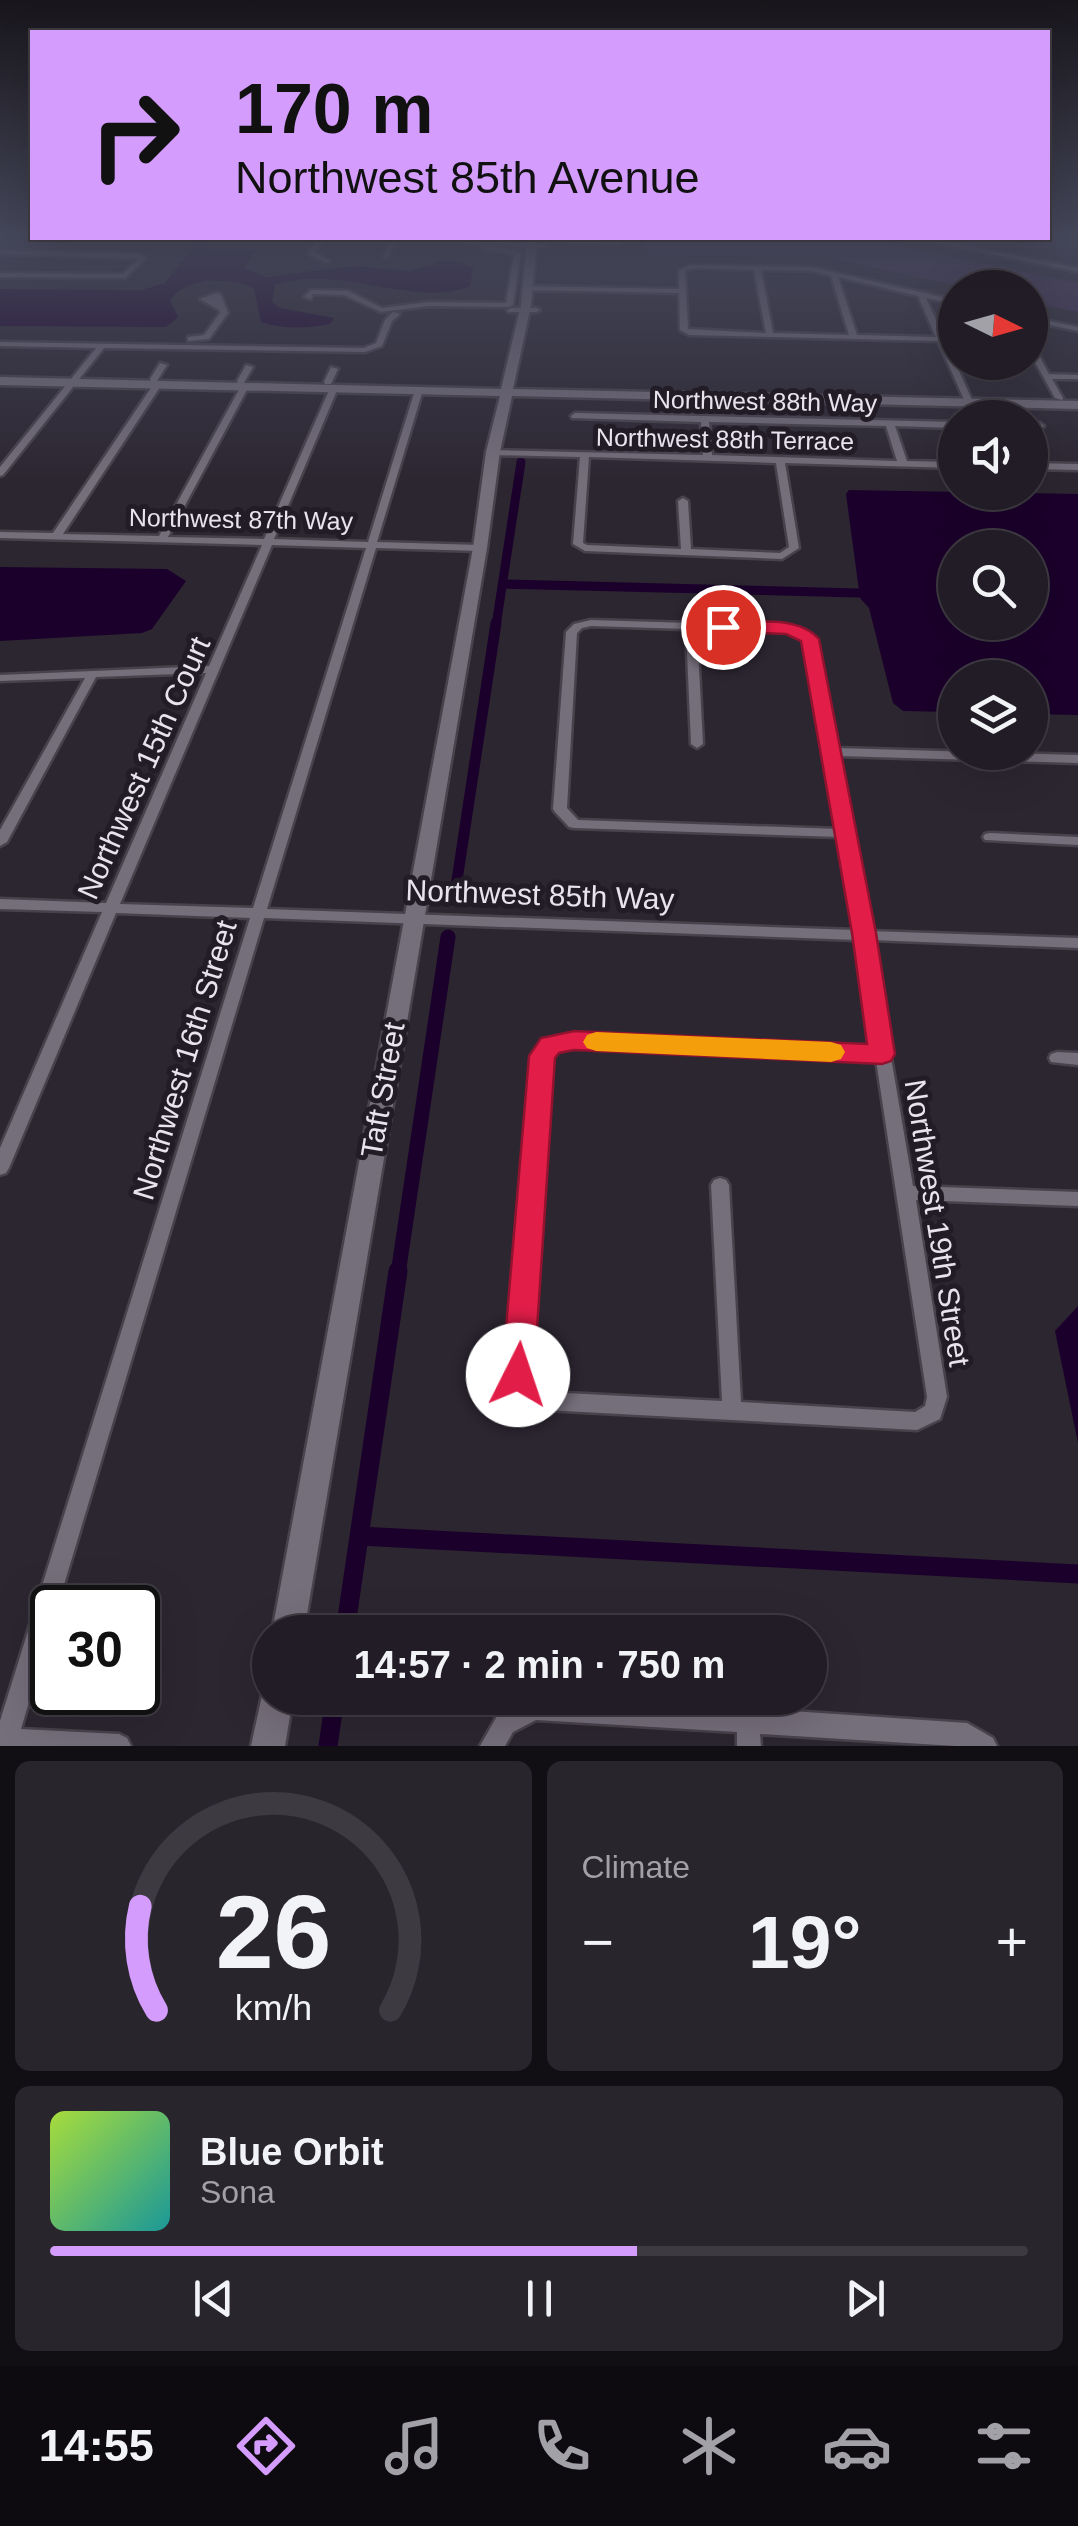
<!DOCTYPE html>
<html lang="en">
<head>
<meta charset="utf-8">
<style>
  body { margin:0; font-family:Arial,sans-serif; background:#29252d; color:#f1f3f6; height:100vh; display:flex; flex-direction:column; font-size:38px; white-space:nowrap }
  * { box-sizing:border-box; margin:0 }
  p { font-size:32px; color:#a2a1a7 }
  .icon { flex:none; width:55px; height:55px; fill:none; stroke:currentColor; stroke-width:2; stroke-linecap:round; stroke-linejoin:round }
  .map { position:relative; height:1746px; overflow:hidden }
  .side { display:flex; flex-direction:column; gap:15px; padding:15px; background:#120f14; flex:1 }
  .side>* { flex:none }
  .hud { position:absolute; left:30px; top:30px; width:1020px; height:210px; border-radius:0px; box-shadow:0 10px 40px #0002,0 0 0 2px #3e3a42; background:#d49cfc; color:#111; overflow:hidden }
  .needle { width:65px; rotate:95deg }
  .controls { position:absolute; left:938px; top:270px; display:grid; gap:20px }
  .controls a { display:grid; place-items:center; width:110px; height:110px; border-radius:50%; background:#211c25; box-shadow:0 10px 40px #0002,0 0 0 2px #3e3a42; font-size:50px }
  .speed { position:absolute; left:30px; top:1585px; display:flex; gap:20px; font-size:50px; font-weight:700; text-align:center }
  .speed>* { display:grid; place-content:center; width:130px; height:130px; border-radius:50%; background:#211c25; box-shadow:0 10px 40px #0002,0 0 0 2px #3e3a42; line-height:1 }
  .speed .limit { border:5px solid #111; border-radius:15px; background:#fff; color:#111 }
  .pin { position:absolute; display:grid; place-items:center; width:85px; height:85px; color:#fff; margin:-42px; border:5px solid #fff; border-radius:50%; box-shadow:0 2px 10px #0007 }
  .me { position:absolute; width:110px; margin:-55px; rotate:4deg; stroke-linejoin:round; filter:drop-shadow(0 0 8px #0008) }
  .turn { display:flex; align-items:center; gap:35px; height:210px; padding:0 40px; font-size:45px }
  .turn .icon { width:130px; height:130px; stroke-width:2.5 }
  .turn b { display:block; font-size:70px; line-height:85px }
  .big { font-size:75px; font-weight:700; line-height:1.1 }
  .side .tile { flex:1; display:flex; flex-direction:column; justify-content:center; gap:15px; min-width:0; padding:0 35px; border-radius:15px; background:#29252d }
  .side .dial { align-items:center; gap:0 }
  .dial svg { height:260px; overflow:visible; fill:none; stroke:#3e3a42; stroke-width:7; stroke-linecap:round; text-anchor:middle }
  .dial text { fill:#f1f3f6; stroke:none }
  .song { display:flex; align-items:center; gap:30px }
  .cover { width:120px; height:120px; border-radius:15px; background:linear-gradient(135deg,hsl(80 70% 55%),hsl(180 70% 35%)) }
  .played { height:10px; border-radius:5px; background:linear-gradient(90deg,#d49cfc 60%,#3e3a42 60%) }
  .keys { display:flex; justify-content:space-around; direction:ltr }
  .heat { display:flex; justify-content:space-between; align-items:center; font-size:55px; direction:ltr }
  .side .tiles { flex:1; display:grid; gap:15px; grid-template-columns:1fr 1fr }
  .tile:last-child { grid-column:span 2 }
  .trip { position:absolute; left:252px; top:1615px; width:575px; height:100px; border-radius:50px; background:#211c25; box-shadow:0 10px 40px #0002,0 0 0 2px #3e3a42; font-weight:700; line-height:100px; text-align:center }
  .menu { display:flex; height:160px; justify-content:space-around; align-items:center; background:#0d0b0f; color:#a2a1a7 }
  .menu .icon { width:70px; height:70px }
  .menu .selected { color:#d49cfc }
  .menu b { font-size:45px; color:#f1f3f6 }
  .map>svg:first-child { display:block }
</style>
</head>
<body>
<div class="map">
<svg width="1078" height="1746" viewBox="0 0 1078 1746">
  <rect width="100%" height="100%" fill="#2c2631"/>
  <polygon fill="#462f57" points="643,238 857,238 1078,283 1078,312 1030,302 1030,288 965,287 809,254 643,251"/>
  <g fill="#1b002b" fill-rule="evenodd">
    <path d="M200,239L208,240L203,249L256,250L244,268L266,277L355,266L408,271L448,260L473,267L470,286C413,309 340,263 275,285L272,302L280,308L334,318L330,324C306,329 283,329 261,322L254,288C230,277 187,276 170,300L178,317L166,327L0,326V289L142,290L165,283Z"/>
    <path d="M849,490L1078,494V715L1030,714V678H955V712L903,711L893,703L869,608L860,598L846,494ZM955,548H1030V622H955Z"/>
    <polygon points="0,567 167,569 186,581 152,629 142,633 0,641"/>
    <polygon points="1078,1306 1078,1443 1055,1331"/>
  </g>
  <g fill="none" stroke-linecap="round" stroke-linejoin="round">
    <g stroke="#1b002b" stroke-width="9">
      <polyline points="503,584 859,593"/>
      <polyline points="496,626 521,462"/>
    </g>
    <polyline stroke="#1b002b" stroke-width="11" points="454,900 496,623"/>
    <polyline stroke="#1b002b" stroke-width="15" points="398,1274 448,937"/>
    <g stroke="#1b002b" stroke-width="19">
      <polyline points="360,1536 1078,1574"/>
      <polyline points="345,1632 398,1271"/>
      <polyline points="328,1746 335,1698"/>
    </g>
    <defs>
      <g id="street">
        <polygon points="318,238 324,238 315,253 329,260 329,262 325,262 308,254"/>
        <polygon points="391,238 397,238 388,257 384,257"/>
        <polygon points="439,238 542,244 545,246 542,248 488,246 521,252 513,305 509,307 429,306 381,312 344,295 313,294 311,299 304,297 311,290 348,291 382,308 429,302 506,303 514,254 484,250 481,248 481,245"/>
        <polygon points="531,238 617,241 620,243 617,245 533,241"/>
        <polygon points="915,238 925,238 1078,268 1078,272"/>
        <polygon points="0,250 136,253 146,258 125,278 0,277 0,273 123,274 139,259 0,254"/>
        <path d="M692,265L811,267L955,300V304L926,298L973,402L969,405L965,402L938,341L689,335L680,330L679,293L527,290L523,288L527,286L679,289V270ZM695,268L754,270L766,333L688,329L685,271ZM761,270L811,271L831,276L849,335L773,333ZM838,277L918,296L936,337L857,335Z"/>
        <polygon points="217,293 221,295 228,313 209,339 188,341 188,337 204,335 220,313 219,310 200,299"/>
        <polygon points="511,308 536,308 540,310 536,312 508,312 507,310"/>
        <polygon points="393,312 400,314 392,321 382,346 365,352 104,348 3,475 0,476 0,467 96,348 0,346 0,342 364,348 376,343 385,320"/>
        <polygon points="1030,317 1078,327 1078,331 1030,321"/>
        <polygon points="1030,344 1034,346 1049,374 1078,375 1078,379 1052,379 1063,398 1062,400 1055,398 1030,353"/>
        <polygon points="160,363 167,365 157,381 151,381 150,379"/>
        <polygon points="246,365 253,367 244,383 238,383 237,381"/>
        <polygon points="331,367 338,369 331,384 325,384 324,382"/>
        <path d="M155,382L162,384L63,534L159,536L241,386L245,384L249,386L168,537L264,539L330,388L334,386L338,388L274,539L368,542L415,390L419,388L423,390L377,542L480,545L485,548L480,551L376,548L267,909L855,930L839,837L574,828L569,827L555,812L553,809L566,632L574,624L591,620L787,626L805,630L816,639L836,748L1078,755V763L838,756L870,931L1078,938V948L871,940L913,1186L1078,1192V1206L916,1200L947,1397L940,1419L917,1430L545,1410L520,1399L508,1375L534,1056L544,1041L574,1035L874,1048L857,940L264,918L57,1608H52V1624L21,1729L119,1734L127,1738L131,1746H0V1721L250,918L116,913L9,1168L6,1173L0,1175V1148L102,912L0,909V899L106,903L206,673L96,677L7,842L0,846V830L85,678L0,681V675L209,666L262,545L0,538V532L53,533ZM272,545L366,548L253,908L120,904ZM591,626L686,629L691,744L697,748L703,744L697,630L787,632L797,635L805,640L838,829L578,820L567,808L577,633L582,628ZM574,1047L876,1060L927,1397L925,1406L915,1412L741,1402L729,1185L726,1180L720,1178L714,1180L711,1185L722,1401L546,1392L534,1387L528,1374L550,1057L555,1050Z"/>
        <path d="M575,413L955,422V428L895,426L907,461L955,462V468L785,463L799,548L782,559L585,551L573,544L580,457L493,455L489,452L490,450L703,455L701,422L572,418L571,416ZM709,422L886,426L897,461L712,455ZM589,457L776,463L789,547L780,553L691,549L688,501L683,498L678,501L681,549L587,545L583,543Z"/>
        <polygon points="1030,423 1040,423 1044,426 1040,429 1030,429"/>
        <polygon points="1030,463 1078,464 1078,470 1030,469"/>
        <polygon points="990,833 1078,837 1078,845 985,840 983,837 985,834"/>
        <polygon points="1057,1052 1078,1053 1078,1065 1051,1062 1049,1058 1051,1054"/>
        <polygon points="531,1698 748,1708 967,1723 993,1738 997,1746 955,1746 760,1734 761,1746 737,1746 737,1732 536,1720 513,1732 505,1746 480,1746 497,1716"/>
      </g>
      <g id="secondary">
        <polygon points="527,238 537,238 531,305 513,389 1078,401 1078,409 512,396 500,452 487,548 304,1632 272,1632 473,548 486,452 500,396 0,385 0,377 501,389 521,305"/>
        <polygon points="270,1684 270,1698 293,1698 285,1746 251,1746 264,1686"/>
      </g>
    </defs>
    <use href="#street" stroke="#48424c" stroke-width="5"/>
    <use href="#secondary" stroke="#48424c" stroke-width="5"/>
    <use href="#street" fill="#756e7b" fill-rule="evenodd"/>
    <use href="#secondary" fill="#756e7b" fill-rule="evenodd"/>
  </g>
  <linearGradient id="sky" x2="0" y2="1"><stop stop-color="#18151b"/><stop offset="0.49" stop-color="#45475a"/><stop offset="1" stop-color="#45475a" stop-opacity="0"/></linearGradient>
  <rect width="1078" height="482" fill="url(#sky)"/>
  <path fill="#e11d48" stroke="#92132f" stroke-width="2.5" d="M723,622C753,622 798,615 819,639L876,933L895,1054L891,1061L882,1064L574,1050L559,1053L555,1058L534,1375L530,1385L518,1389L507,1385L502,1375L529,1056L541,1038L574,1031L867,1044L852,933L801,641L786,634L717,631L714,627Z"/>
  <polygon fill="#f59e0b" points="596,1032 831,1042 841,1045 845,1052 841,1059 831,1062 596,1051 587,1048 583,1042 587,1035"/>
  <g text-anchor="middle" stroke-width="10" stroke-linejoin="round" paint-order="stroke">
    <g font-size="25" fill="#e8e4ec" stroke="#221c27">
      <text transform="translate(765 401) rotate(1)" y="9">Northwest 88th Way</text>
      <text transform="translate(725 439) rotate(1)" y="9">Northwest 88th Terrace</text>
      <text transform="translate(241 519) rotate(1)" y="9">Northwest 87th Way</text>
    </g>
    <g font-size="30" fill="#e8e4ec" stroke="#221c27">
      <text transform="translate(144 768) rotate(-66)" y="10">Northwest 15th Court</text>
      <text transform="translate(540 895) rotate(2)" y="10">Northwest 85th Way</text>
      <text transform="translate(185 1060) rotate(-73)" y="10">Northwest 16th Street</text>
      <text transform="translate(383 1090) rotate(-80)" y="10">Taft Street</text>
      <text transform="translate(937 1223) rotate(81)" y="10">Northwest 19th Street</text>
    </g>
  </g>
</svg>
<div class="controls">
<a><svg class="needle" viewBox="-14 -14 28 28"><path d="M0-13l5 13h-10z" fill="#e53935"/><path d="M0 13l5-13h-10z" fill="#a2a1a7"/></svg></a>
<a><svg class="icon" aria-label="sound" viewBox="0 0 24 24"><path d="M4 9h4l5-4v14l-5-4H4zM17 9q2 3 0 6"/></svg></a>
<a><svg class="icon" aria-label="search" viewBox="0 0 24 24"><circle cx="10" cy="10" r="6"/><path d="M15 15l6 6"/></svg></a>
<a><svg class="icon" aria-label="layers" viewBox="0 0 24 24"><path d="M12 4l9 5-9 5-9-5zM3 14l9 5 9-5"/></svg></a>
</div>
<div class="speed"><div class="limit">30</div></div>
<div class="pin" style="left:723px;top:627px;background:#d93025"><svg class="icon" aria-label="arrive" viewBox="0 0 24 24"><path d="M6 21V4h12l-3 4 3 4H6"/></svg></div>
<svg class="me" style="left:518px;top:1375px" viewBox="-20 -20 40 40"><circle r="19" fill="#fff"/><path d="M0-13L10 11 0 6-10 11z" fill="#e11d48"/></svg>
<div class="trip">14:57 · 2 min · 750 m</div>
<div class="hud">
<div class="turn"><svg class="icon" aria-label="right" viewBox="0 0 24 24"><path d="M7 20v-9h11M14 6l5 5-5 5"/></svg><div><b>170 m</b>Northwest 85th Avenue</div></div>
</div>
</div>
<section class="side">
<div class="tiles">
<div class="tile dial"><svg viewBox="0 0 100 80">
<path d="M14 69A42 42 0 1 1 86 69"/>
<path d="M14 69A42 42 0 0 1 9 37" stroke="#d49cfc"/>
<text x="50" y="56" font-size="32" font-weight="700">26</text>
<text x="50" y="72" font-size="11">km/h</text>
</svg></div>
<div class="tile"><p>Climate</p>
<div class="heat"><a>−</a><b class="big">19°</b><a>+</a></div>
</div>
<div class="tile">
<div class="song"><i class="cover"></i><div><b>Blue Orbit</b><p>Sona</p></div></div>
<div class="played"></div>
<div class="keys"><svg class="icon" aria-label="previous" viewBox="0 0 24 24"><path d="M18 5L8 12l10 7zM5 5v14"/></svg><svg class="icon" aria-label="pause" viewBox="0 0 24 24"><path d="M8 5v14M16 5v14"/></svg><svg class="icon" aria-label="next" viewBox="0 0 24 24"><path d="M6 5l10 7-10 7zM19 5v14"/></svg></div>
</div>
</div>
</section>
<nav class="menu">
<b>14:55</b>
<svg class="icon selected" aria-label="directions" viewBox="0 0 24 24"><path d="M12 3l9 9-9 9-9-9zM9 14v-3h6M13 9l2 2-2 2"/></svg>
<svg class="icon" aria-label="music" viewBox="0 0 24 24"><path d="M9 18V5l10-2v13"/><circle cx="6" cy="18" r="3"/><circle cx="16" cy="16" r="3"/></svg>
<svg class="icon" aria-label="phone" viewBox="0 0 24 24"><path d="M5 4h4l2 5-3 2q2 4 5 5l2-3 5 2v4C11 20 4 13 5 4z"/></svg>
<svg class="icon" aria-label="climate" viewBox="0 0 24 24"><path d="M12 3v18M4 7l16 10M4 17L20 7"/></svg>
<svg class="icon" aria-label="car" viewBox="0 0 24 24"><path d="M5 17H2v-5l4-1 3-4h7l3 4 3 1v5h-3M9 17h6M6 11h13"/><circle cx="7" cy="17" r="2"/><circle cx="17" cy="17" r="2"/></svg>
<svg class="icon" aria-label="filters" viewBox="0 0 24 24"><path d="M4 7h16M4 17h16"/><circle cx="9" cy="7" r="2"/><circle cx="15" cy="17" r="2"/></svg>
</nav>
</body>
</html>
